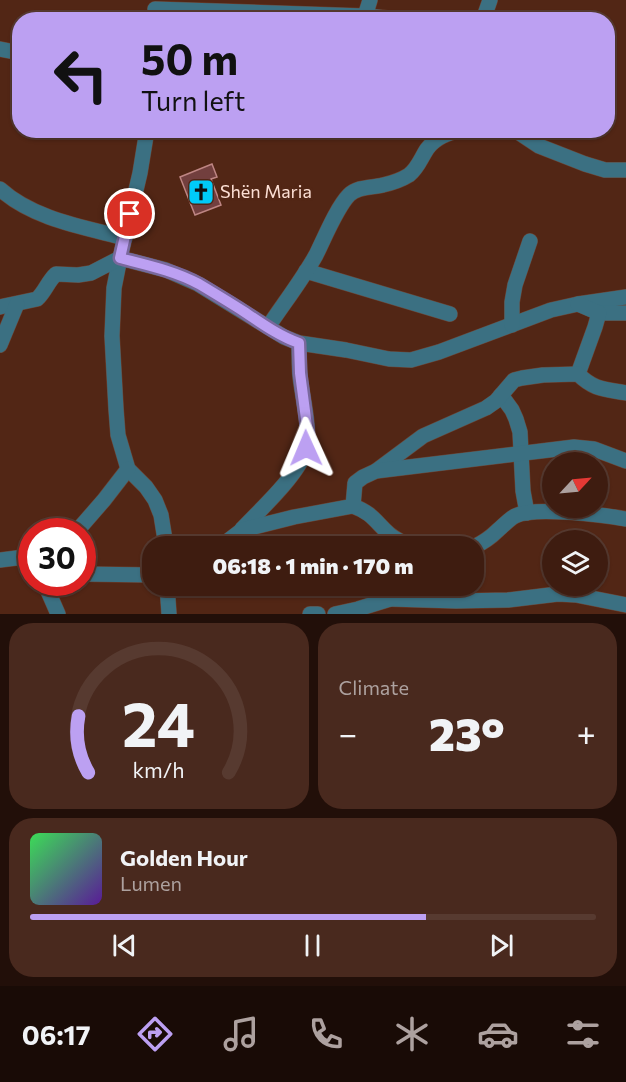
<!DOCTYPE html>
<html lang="en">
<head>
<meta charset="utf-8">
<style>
  body { margin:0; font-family:Commissioner,sans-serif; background:#49291e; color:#f1f3f6; height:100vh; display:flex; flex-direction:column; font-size:22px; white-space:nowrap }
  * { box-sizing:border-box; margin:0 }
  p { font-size:20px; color:#ada19f }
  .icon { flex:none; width:33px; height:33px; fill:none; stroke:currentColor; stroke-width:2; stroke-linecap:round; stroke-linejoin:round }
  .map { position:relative; height:614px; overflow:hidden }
  .panel { display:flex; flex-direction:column; gap:9px; padding:9px; background:#220f09; flex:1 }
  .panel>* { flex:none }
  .hud { position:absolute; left:12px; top:12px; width:603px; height:126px; border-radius:24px; box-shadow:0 2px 4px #0004,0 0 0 2px #573a30; background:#bca0f2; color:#111; overflow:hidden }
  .needle { width:39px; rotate:64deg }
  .tools { position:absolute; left:542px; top:452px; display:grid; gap:12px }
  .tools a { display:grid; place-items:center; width:66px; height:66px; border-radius:50%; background:#3e1c10; box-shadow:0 2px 4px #0004,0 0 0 2px #573a30; font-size:30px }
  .speed { position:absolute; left:18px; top:518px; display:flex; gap:12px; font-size:30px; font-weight:700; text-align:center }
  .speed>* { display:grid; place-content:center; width:78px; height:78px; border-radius:50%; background:#3e1c10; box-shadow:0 2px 4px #0004,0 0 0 2px #573a30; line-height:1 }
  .speed .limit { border:9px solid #d22; background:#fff; color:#111 }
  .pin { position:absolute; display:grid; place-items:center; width:51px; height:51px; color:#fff; margin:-26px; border:3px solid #fff; border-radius:50%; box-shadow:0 2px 6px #0007 }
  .me { position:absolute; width:66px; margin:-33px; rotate:359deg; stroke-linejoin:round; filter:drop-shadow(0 0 4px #0008) }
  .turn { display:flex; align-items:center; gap:21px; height:126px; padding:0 30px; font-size:27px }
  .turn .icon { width:78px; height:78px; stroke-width:2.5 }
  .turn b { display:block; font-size:42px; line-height:51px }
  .big { font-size:45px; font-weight:800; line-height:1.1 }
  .panel .card { flex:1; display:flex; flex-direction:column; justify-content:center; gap:9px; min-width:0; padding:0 21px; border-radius:24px; background:#49291e }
  .panel .dial { align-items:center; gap:0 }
  .dial svg { height:156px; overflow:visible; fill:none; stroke:#573a30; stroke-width:7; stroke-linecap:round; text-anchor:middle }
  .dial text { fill:#f1f3f6; stroke:none }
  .song { display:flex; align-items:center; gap:18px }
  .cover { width:72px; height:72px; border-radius:9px; background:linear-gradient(135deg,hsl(130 70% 55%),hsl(270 70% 35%)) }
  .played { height:6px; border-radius:3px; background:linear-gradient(90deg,#bca0f2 70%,#573a30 70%) }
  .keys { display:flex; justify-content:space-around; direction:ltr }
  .heat { display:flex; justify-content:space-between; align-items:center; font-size:33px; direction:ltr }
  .panel .tiles { flex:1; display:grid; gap:9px; grid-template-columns:1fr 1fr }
  .card:last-child { grid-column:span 2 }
  .trip { position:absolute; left:142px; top:536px; width:342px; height:60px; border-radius:24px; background:#3e1c10; box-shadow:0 2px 4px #0004,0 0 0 2px #573a30; font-weight:800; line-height:60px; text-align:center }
  .menu { display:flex; height:96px; justify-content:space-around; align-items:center; background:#190b06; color:#ada19f }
  .menu .icon { width:42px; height:42px }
  .menu .on { color:#bca0f2 }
  .menu b { font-size:27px; color:#f1f3f6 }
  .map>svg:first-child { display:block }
</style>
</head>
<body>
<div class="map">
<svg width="626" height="614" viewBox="0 0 626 614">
  <rect width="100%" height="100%" fill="#522615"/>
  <polygon fill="#723f3e" stroke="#be8583" stroke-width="1.5" points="212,164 217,177 211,179 221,205 195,215 180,177"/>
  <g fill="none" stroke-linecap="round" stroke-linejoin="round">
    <defs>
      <g id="minor">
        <polyline points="155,9 365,16 410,20"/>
        <polyline points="365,16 370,0"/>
        <polyline points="483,20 490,0"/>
        <polyline points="0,49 20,53"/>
        <polyline points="147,130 140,173 120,258 166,270 198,284 284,337 299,343 346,350 389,359 411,360 439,352 551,310 578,304 626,297"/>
        <polyline points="515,130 539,146 585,164 605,170 626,170"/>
        <path d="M0,189C33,219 83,227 125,238"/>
        <polyline points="120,258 114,288 112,336 116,409 118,435 128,469 146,487 155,500 161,515 166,546"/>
        <polyline points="306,271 450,314"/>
        <path d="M0,307L37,299C45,292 48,281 56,274L78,275L91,273L120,258"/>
        <polyline points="599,313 626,313"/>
        <polyline points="512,325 512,302 515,285 530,241"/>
        <path d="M268,327C284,303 302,280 316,255C324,239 337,207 349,195C358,186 372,188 383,185C392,183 401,180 409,175C418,168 421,158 427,149C436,137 448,133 462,130"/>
        <polyline points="0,345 17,304"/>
        <polyline points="578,374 595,327 599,313 578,304"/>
        <polyline points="501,395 512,410 516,419 520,432 523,491 527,513"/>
        <path d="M376,471L423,436L486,408L496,401L514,380L522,378L543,375L578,374C594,390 605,389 626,393"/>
        <path d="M353,506C372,513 375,521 388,533C393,538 402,542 409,546"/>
        <path d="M242,529C261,509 298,475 306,450C311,430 302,396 300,376C299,365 299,354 299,343"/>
        <polyline points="77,531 104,500 128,469"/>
        <polyline points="221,546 242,530 294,517 353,506 355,483 363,477 376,471 574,447 594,449 626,461"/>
        <path d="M474,547C482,543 491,537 497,531C503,526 508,520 515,516C534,506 604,515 626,519"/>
        <polyline points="0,560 32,556"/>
        <polyline points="82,574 153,575"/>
        <polyline points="44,582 58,614"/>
        <polyline points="167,585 169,614"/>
        <polyline points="390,599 456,601 508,600 558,594 576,595 626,605"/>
        <polyline points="310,614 318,614"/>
        <polyline points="335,614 358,609 390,599 409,585"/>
      </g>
    </defs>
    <use href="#minor" stroke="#6d4434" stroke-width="16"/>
    <use href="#minor" stroke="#3b7082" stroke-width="15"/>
  </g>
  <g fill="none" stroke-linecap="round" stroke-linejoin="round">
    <defs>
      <path id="route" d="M130,214L120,258C147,265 175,271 199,284C214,293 229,302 243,311C261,323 279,336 299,343L300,373L308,434L306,448"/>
    </defs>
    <use href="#route" stroke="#7a689d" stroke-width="15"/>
    <use href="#route" stroke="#bca0f2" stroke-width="10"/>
  </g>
  <defs>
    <symbol id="church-square" viewBox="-11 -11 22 22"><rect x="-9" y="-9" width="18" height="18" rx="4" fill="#00cbf8" stroke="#522615"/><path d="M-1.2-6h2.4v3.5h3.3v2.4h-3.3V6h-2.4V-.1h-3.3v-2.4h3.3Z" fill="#111"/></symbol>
  </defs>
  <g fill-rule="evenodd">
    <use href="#church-square" x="186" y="177" width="30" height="30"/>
  </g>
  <g text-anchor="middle" stroke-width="6" stroke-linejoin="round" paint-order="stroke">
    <g font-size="18" fill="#fcdfd4" stroke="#522615" text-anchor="start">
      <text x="220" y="198">Shën Maria</text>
    </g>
  </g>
</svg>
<div class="tools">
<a><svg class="needle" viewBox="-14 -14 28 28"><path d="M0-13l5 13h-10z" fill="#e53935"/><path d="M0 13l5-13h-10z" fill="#ada19f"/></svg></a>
<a><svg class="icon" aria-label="layers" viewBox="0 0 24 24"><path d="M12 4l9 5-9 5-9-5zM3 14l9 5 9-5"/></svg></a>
</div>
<div class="speed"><div class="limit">30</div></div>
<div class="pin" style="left:130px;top:214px;background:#d93025"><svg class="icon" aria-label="arrive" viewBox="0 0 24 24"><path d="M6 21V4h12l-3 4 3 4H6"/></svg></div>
<svg class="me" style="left:306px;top:448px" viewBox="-20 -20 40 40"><path d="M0-17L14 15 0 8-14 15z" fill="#bca0f2" stroke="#fff" stroke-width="4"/></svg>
<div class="trip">06:18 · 1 min · 170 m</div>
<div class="hud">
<div class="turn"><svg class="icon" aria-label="left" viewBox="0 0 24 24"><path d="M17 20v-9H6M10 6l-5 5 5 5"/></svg><div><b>50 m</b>Turn left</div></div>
</div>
</div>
<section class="panel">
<div class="tiles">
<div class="card dial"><svg viewBox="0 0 100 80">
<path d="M14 69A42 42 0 1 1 86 69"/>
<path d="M14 69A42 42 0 0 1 9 40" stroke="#bca0f2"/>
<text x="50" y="56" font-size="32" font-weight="700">24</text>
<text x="50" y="72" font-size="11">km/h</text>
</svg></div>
<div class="card"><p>Climate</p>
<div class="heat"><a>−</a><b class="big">23°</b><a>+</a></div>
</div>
<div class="card">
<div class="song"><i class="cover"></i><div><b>Golden Hour</b><p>Lumen</p></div></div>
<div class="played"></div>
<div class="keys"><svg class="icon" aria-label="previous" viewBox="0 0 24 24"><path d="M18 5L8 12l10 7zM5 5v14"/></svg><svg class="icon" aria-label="pause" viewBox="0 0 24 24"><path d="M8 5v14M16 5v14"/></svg><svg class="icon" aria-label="next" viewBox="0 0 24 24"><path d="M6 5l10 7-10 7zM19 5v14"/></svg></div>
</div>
</div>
</section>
<nav class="menu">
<b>06:17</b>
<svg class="icon on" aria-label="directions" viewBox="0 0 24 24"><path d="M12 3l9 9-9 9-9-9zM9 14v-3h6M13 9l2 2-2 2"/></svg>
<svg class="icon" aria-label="music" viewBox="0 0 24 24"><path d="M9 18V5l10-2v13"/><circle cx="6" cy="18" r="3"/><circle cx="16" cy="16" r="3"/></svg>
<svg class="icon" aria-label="phone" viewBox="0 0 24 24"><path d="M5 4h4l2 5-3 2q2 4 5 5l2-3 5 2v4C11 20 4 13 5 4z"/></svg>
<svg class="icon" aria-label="climate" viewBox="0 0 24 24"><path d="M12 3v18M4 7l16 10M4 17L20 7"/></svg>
<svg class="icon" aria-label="car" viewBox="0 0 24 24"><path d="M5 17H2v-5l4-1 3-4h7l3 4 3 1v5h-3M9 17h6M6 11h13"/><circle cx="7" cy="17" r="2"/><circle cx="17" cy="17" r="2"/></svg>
<svg class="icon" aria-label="filters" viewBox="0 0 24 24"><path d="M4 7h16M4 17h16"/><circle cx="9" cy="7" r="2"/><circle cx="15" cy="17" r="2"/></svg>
</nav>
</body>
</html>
